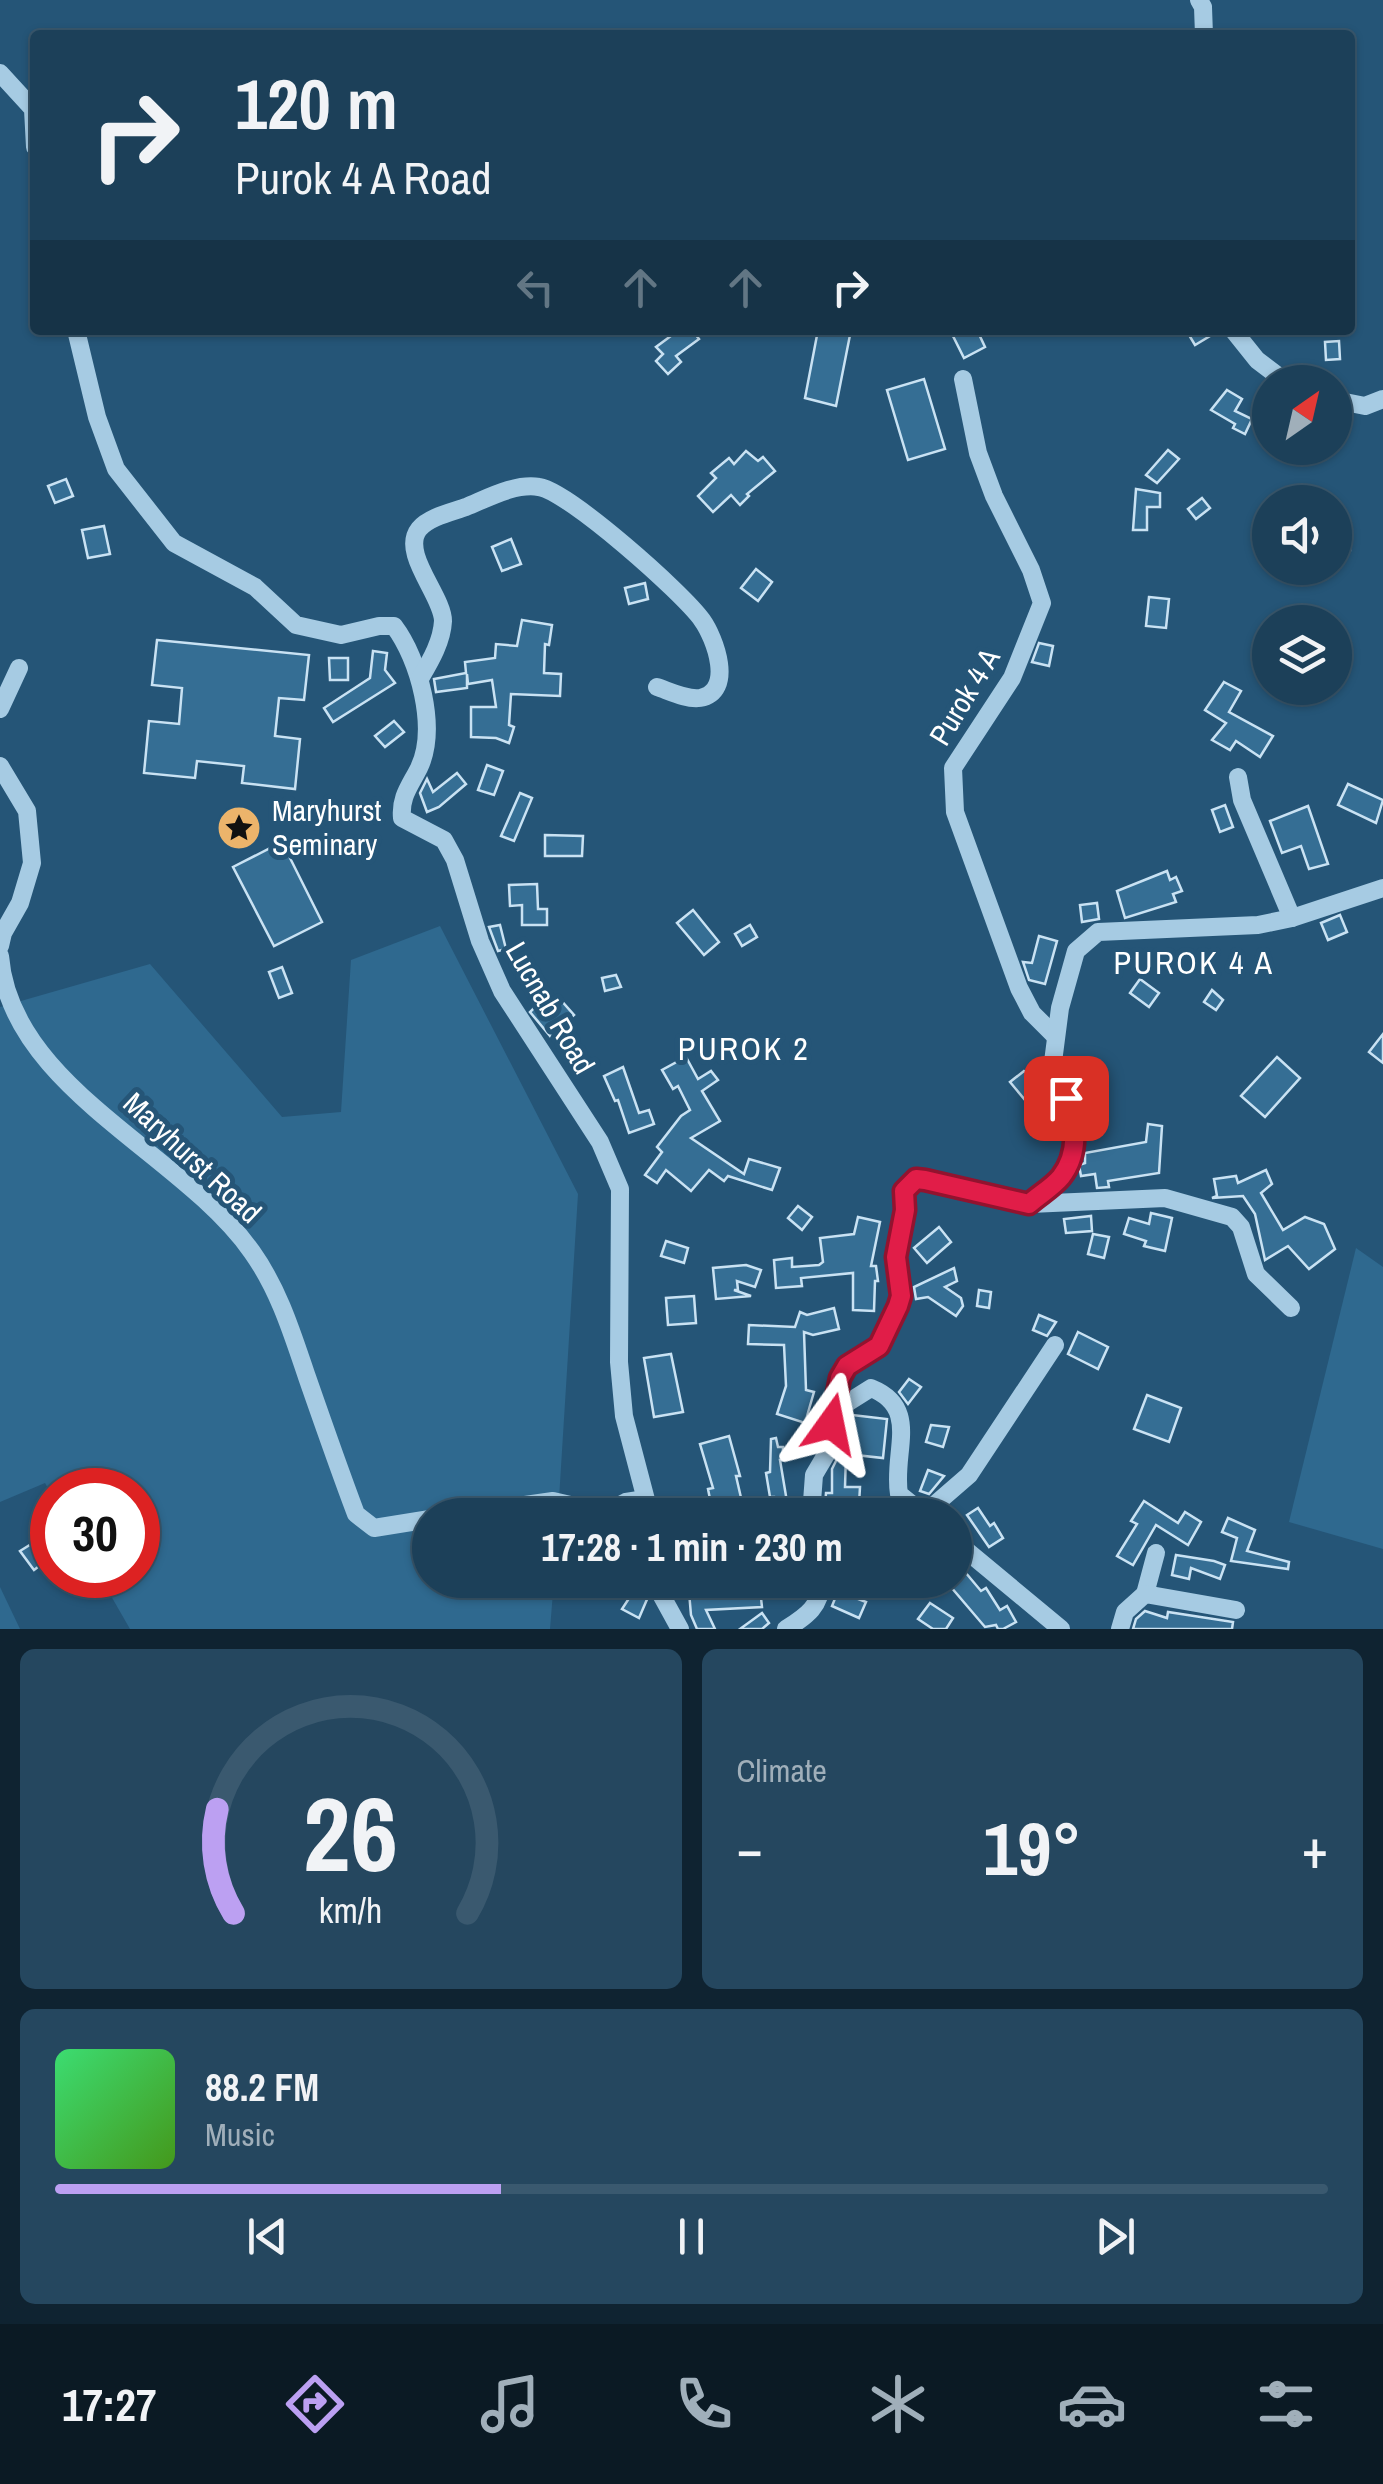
<!DOCTYPE html>
<html lang="en">
<head>
<meta charset="utf-8">
<style>
  body { margin:0; font-family:"Archivo Narrow",sans-serif; background:#25475f; color:#f1f3f6; height:100vh; display:flex; flex-direction:column; font-size:38px; white-space:nowrap }
  * { box-sizing:border-box; margin:0 }
  p { font-size:32px; color:#a0afba }
  .icon { flex:none; width:55px; height:55px; fill:none; stroke:currentColor; stroke-width:2; stroke-linecap:round; stroke-linejoin:round }
  .map { position:relative; height:1629px; overflow:hidden }
  .drawer { display:flex; flex-direction:column; gap:20px; padding:20px; background:#0f2331; flex:1 }
  .drawer>* { flex:none }
  .top-card { position:absolute; left:30px; top:30px; width:1325px; height:305px; border-radius:10px; box-shadow:0 2px 8px #0004,0 0 0 2px #3a596f; background:#1c4059; color:#f1f3f6; overflow:hidden }
  .needle { width:65px; rotate:34deg }
  .fabs { position:absolute; left:1252px; top:365px; display:grid; gap:20px }
  .fabs a { display:grid; place-items:center; width:100px; height:100px; border-radius:50%; background:#1c4059; box-shadow:0 2px 8px #0004,0 0 0 2px #3a596f; font-size:50px }
  .speed { position:absolute; left:30px; top:1468px; display:flex; gap:20px; font-size:50px; font-weight:700; text-align:center }
  .speed>* { display:grid; place-content:center; width:130px; height:130px; border-radius:50%; background:#1c4059; box-shadow:0 2px 8px #0004,0 0 0 2px #3a596f; line-height:1 }
  .speed .limit { border:15px solid #d22; background:#fff; color:#111 }
  .pin { position:absolute; display:grid; place-items:center; width:85px; height:85px; color:#fff; margin:-42px; border-radius:20px; box-shadow:0 5px 15px #0006 }
  .me { position:absolute; width:110px; margin:-55px; rotate:12deg; stroke-linejoin:round; filter:drop-shadow(0 0 8px #0008) }
  .turn { display:flex; align-items:center; gap:35px; height:210px; padding:0 40px; font-size:45px }
  .turn .icon { width:130px; height:130px; stroke-width:2.5 }
  .turn b { display:block; font-size:70px; line-height:85px }
  .lanes { display:flex; align-items:center; height:95px; padding:0 40px; background:#0003; justify-content:center; gap:50px; direction:ltr }
  .lanes .off { opacity:.35 }
  .big { font-size:75px; font-weight:800; line-height:1.1 }
  .drawer .tile { flex:1; display:flex; flex-direction:column; justify-content:center; gap:15px; min-width:0; padding:0 35px; border-radius:15px; background:#25475f }
  .drawer .dial { align-items:center; gap:0 }
  .dial svg { height:260px; overflow:visible; fill:none; stroke:#3a596f; stroke-width:7; stroke-linecap:round; text-anchor:middle }
  .dial text { fill:#f1f3f6; stroke:none }
  .song { display:flex; align-items:center; gap:30px }
  .cover { width:120px; height:120px; border-radius:15px; background:linear-gradient(135deg,hsl(140 70% 55%),hsl(100 70% 35%)) }
  .played { height:10px; border-radius:5px; background:linear-gradient(90deg,#bca0f2 35%,#3a596f 35%) }
  .keys { display:flex; justify-content:space-around; direction:ltr }
  .heat { display:flex; justify-content:space-between; align-items:center; font-size:55px; direction:ltr }
  .drawer .tiles { flex:1; display:grid; gap:20px; grid-template-columns:1fr 1fr }
  .tile:last-child { grid-column:span 2 }
  .trip { position:absolute; left:412px; top:1498px; width:560px; height:100px; border-radius:50px; background:#1c4059; box-shadow:0 2px 8px #0004,0 0 0 2px #3a596f; font-weight:800; line-height:100px; text-align:center }
  .tabs { display:flex; height:160px; justify-content:space-around; align-items:center; background:#0b1a24; color:#a0afba }
  .tabs .icon { width:70px; height:70px }
  .tabs .on { color:#bca0f2 }
  .tabs b { font-size:45px; color:#f1f3f6 }
  .map>svg:first-child { display:block }
</style>
</head>
<body>
<div class="map">
<svg width="1383" height="1629" viewBox="0 0 1383 1629">
  <rect width="100%" height="100%" fill="#255577"/>
  <g fill="#2f698f">
    <polygon points="440,926 578,1194 558,1515 430,1515 430,1580 554,1580 550,1629 130,1629 99,1575 138,1575 138,1490 52,1490 52,1495 45,1483 0,1502 0,1007 150,964 282,1117 341,1112 351,960"/>
    <polygon points="1356,1248 1383,1267 1383,1549 1289,1522"/>
    <polygon points="0,1587 20,1629 0,1629"/>
  </g>
  <g fill="#356e94" stroke="#c9e2f3" stroke-width="2.5">
    <polygon points="679,330 692,330 699,339 676,356 681,362 668,374 656,361 663,354 656,347"/>
    <polygon points="818,330 851,330 836,406 805,398"/>
    <polygon points="960,330 977,330 985,347 964,358 952,334"/>
    <polygon points="1186,330 1220,330 1195,345"/>
    <polygon points="1339,341 1340,359 1326,360 1325,342"/>
    <polygon points="924,379 945,449 908,460 887,390"/>
    <polygon points="1227,390 1242,399 1235,411 1252,419 1245,434 1233,428 1235,424 1211,410"/>
    <polygon points="1168,450 1179,459 1157,483 1146,475"/>
    <polygon points="746,451 758,461 763,457 775,471 747,494 749,496 740,505 731,495 713,512 698,496 716,478 711,473 729,458 734,464"/>
    <polygon points="66,479 73,496 55,503 48,486"/>
    <polygon points="1136,489 1160,493 1160,507 1147,507 1147,530 1133,530"/>
    <polygon points="1202,498 1210,508 1196,519 1188,509"/>
    <polygon points="104,526 110,554 88,558 82,530"/>
    <polygon points="1349,531 1350,550 1335,550 1335,532"/>
    <polygon points="511,539 521,564 502,571 492,547"/>
    <polygon points="756,569 772,582 758,601 741,588"/>
    <polygon points="645,583 648,599 629,604 625,588"/>
    <polygon points="1149,597 1169,599 1166,628 1146,626"/>
    <polygon points="522,620 552,625 549,645 545,644 544,673 561,674 560,696 511,694 509,725 514,727 509,743 496,738 471,737 471,707 496,707 492,680 468,684 467,674 467,688 436,692 434,679 466,673 465,662 495,658 496,644 517,646"/>
    <polygon points="157,640 309,655 304,700 279,698 275,736 300,739 295,789 242,783 244,766 197,761 195,778 144,773 149,721 179,724 182,688 152,685"/>
    <polygon points="1039,643 1053,646 1049,666 1032,662"/>
    <polygon points="373,651 387,653 385,670 395,683 333,722 324,708 370,678"/>
    <polygon points="329,658 348,658 348,680 330,680"/>
    <polygon points="1224,682 1241,691 1229,712 1273,736 1260,757 1236,741 1230,750 1212,740 1226,723 1205,710"/>
    <polygon points="394,721 404,732 385,747 375,736"/>
    <polygon points="487,765 503,771 494,795 478,790"/>
    <polygon points="457,773 466,784 439,807 427,812 420,793 427,779 433,792"/>
    <polygon points="1348,784 1383,800 1376,823 1338,805"/>
    <polygon points="520,793 532,798 514,841 501,836"/>
    <polygon points="1225,805 1233,827 1220,832 1212,810"/>
    <polygon points="1308,806 1328,864 1309,869 1301,846 1282,853 1270,821"/>
    <polygon points="545,835 583,836 582,856 545,856"/>
    <polygon points="282,842 322,922 274,946 233,867"/>
    <polygon points="1167,871 1170,880 1176,877 1182,891 1173,894 1176,902 1125,918 1117,891"/>
    <polygon points="537,884 538,909 547,909 547,925 522,925 522,905 510,906 509,885"/>
    <polygon points="1097,903 1099,919 1082,922 1080,905"/>
    <polygon points="693,910 719,942 704,955 677,923"/>
    <polygon points="1340,915 1347,932 1328,940 1321,923"/>
    <polygon points="500,925 506,949 498,951 489,927"/>
    <polygon points="750,925 757,937 742,946 735,934"/>
    <polygon points="1039,936 1057,941 1045,984 1029,980 1023,962 1032,963"/>
    <polygon points="282,967 292,993 279,998 269,972"/>
    <polygon points="616,975 621,987 605,991 602,978"/>
    <polygon points="1140,979 1159,993 1149,1007 1130,993"/>
    <polygon points="1212,990 1223,1000 1216,1010 1204,1002"/>
    <polygon points="559,998 574,1015 550,1036 530,1012 543,999 550,1006"/>
    <polygon points="1383,1034 1383,1063 1369,1052"/>
    <polygon points="686,1057 698,1079 711,1071 718,1080 702,1091 720,1121 691,1138 744,1174 749,1159 780,1168 772,1190 728,1176 724,1181 709,1170 691,1191 666,1170 657,1183 645,1175 662,1152 657,1147 681,1116 690,1110 678,1086 673,1089 662,1070"/>
    <polygon points="1277,1057 1300,1078 1265,1117 1241,1096"/>
    <polygon points="623,1067 639,1113 649,1110 654,1124 629,1133 618,1100 615,1101 604,1076"/>
    <polygon points="1024,1071 1037,1079 1037,1091 1025,1100 1010,1082"/>
    <polygon points="1148,1124 1162,1126 1159,1173 1108,1181 1109,1187 1097,1188 1095,1174 1081,1176 1079,1165 1085,1163 1085,1153 1146,1142"/>
    <polygon points="1266,1170 1272,1184 1261,1193 1283,1230 1305,1217 1324,1224 1335,1249 1309,1269 1288,1246 1265,1260 1255,1214 1243,1196 1212,1198 1217,1196 1214,1179 1236,1176 1238,1183"/>
    <polygon points="798,1206 812,1217 802,1230 788,1218"/>
    <polygon points="1151,1213 1172,1218 1165,1251 1144,1246 1146,1241 1124,1234 1129,1218 1149,1224"/>
    <polygon points="1091,1216 1092,1231 1066,1233 1064,1219"/>
    <polygon points="858,1217 880,1222 871,1266 876,1266 878,1281 875,1281 874,1311 853,1310 853,1273 801,1278 802,1286 776,1288 774,1260 792,1258 792,1267 819,1265 823,1262 820,1238 854,1234"/>
    <polygon points="939,1227 951,1242 927,1263 914,1248"/>
    <polygon points="1093,1234 1109,1237 1104,1258 1088,1254"/>
    <polygon points="666,1241 688,1248 684,1263 661,1256"/>
    <polygon points="746,1265 761,1270 755,1287 737,1281 738,1290 734,1290 751,1296 716,1299 713,1268"/>
    <polygon points="954,1268 957,1281 945,1287 961,1298 963,1306 956,1316 928,1297 916,1299 914,1287"/>
    <polygon points="979,1290 991,1292 989,1308 977,1306"/>
    <polygon points="694,1296 696,1323 668,1325 666,1298"/>
    <polygon points="834,1308 839,1329 813,1335 804,1332 806,1390 814,1392 805,1423 777,1414 786,1386 784,1345 748,1344 749,1325 795,1327 800,1312 807,1315"/>
    <polygon points="1039,1315 1056,1322 1047,1336 1033,1330"/>
    <polygon points="1078,1332 1108,1347 1098,1369 1068,1354"/>
    <polygon points="671,1354 683,1412 654,1417 644,1358"/>
    <polygon points="909,1379 921,1387 908,1404 899,1392"/>
    <polygon points="1147,1395 1181,1408 1169,1442 1134,1429"/>
    <polygon points="852,1415 887,1419 883,1458 846,1454 845,1487 860,1487 859,1504 839,1503 839,1508 825,1506 826,1493 832,1493 832,1469 839,1455 841,1438 844,1439 846,1424"/>
    <polygon points="931,1425 949,1427 943,1447 926,1442"/>
    <polygon points="729,1436 740,1476 736,1476 745,1515 723,1515 721,1507 712,1509 708,1489 713,1488 700,1444"/>
    <polygon points="776,1438 778,1447 783,1447 783,1460 780,1460 787,1502 792,1502 793,1515 775,1515 774,1497 770,1497 766,1473 770,1472 771,1439"/>
    <polygon points="928,1470 944,1476 929,1494 920,1491"/>
    <polygon points="1144,1501 1178,1523 1185,1512 1201,1522 1188,1545 1156,1525 1133,1565 1117,1556 1137,1524 1131,1521"/>
    <polygon points="978,1508 990,1526 994,1523 1003,1538 989,1547 967,1515"/>
    <polygon points="1228,1518 1255,1530 1247,1551 1289,1562 1288,1569 1231,1561 1237,1538 1222,1532"/>
    <polygon points="33,1543 46,1561 34,1570 20,1551"/>
    <polygon points="1176,1555 1214,1561 1225,1565 1220,1579 1191,1568 1189,1579 1172,1575"/>
    <polygon points="955,1560 981,1591 986,1588 1000,1610 1007,1606 1016,1622 1003,1629 998,1629 996,1625 985,1627 945,1580 955,1580"/>
    <polygon points="641,1580 646,1580 648,1597 639,1618 622,1609"/>
    <polygon points="688,1580 733,1580 733,1590 760,1589 762,1607 706,1610 715,1629 697,1629 691,1615"/>
    <polygon points="838,1591 866,1602 859,1618 832,1606"/>
    <polygon points="930,1603 953,1618 946,1629 933,1629 918,1619"/>
    <polygon points="1145,1611 1167,1618 1168,1612 1233,1622 1232,1629 1133,1629 1136,1619"/>
    <polygon points="762,1613 769,1623 762,1629 740,1629"/>
  </g>
  <g fill="none" stroke-linecap="round" stroke-linejoin="round">
    <g stroke="#a6cbe3" stroke-width="18">
      <polyline points="1199,0 1203,7 1204,35"/>
      <polyline points="0,73 33,109 35,147"/>
      <path d="M76,330L97,417L116,469L174,543L255,587L296,625L341,635L379,626H394C419,659 438,728 419,768C410,786 400,797 402,818L444,840L455,860L480,941L502,991L600,1142L620,1189L619,1362L624,1416L650,1515"/>
      <polyline points="1233,330 1257,360 1286,382"/>
      <polyline points="963,379 978,453 994,496 1031,570 1042,603 1012,678 953,768 955,812 1019,988 1032,1013 1055,1036"/>
      <polyline points="1335,400 1365,406 1383,399"/>
      <path d="M421,677C431,660 442,641 443,621C443,596 400,553 419,529C429,517 452,512 466,507C488,498 515,483 539,487C568,491 683,593 702,620C715,638 735,692 700,698C687,700 669,691 657,687"/>
      <polyline points="0,709 19,668"/>
      <polyline points="0,766 27,811 32,863 20,903 3,933 0,946"/>
      <polyline points="1238,777 1242,800 1292,918"/>
      <path d="M0,956C10,1087 183,1153 252,1252C279,1290 292,1333 307,1377C323,1423 339,1469 356,1514L374,1528L430,1519"/>
      <polyline points="1030,1204 1165,1198 1232,1217 1241,1227 1256,1274 1291,1308"/>
      <path d="M831,1423L844,1405L871,1388C921,1408 892,1452 899,1494L925,1515"/>
      <polyline points="924,1514 969,1475 1055,1345"/>
      <polyline points="455,1515 553,1501 605,1513 626,1502 645,1499"/>
      <polyline points="811,1515 814,1475 827,1453 833,1400 840,1378 847,1367 879,1346 898,1306 901,1295 897,1257 905,1210 904,1191 917,1179 925,1180 1029,1204 1062,1176 1075,1141 1074,1115 1057,1079 1053,1062 1060,1008 1076,951 1098,932 1258,925 1292,918 1383,888"/>
      <polyline points="955,1541 1061,1629"/>
      <polyline points="658,1580 658,1589 680,1629"/>
      <polyline points="1145,1594 1156,1553"/>
      <path d="M786,1629C807,1616 821,1606 822,1580"/>
      <polyline points="1120,1629 1125,1612 1145,1594 1236,1610"/>
    </g>
  </g>
  <g fill="none" stroke-linecap="round" stroke-linejoin="round">
    <defs>
      <path id="route" d="M831,1424L840,1378L847,1366L879,1346L898,1306L901,1296L896,1257L905,1210L904,1191L916,1179L925,1180L1029,1204C1039,1195 1053,1187 1061,1177C1079,1154 1077,1122 1066,1098"/>
    </defs>
    <use href="#route" stroke="#92132f" stroke-width="25"/>
    <use href="#route" stroke="#e11d48" stroke-width="18"/>
  </g>
  <defs>
    <symbol id="sight-disc" viewBox="-11 -11 22 22"><circle r="9.5" fill="#ecb46b" stroke="#255577"/><path d="M0-6L1.8-2.2L6-1.7L2.9 1.2L3.7 5.4L0 3.3L-3.7 5.4L-2.9 1.2L-6-1.7L-1.8-2.2Z" fill="#111"/></symbol>
  </defs>
  <g fill-rule="evenodd">
    <use href="#sight-disc" x="214" y="803" width="50" height="50"/>
  </g>
  <g text-anchor="middle" stroke-width="10" stroke-linejoin="round" paint-order="stroke">
    <g font-size="30" fill="#fff" stroke="#255577">
      <text transform="translate(965 697) rotate(-59)" y="10">Purok 4 A</text>
      <text transform="translate(550 1008) rotate(60)" y="10">Lucnab Road</text>
      <text transform="translate(192 1158) rotate(43)" y="10">Maryhurst Road</text>
    </g>
    <g font-size="30" fill="#fff" stroke="#255577" text-anchor="start">
      <text x="272" y="821">Maryhurst<tspan x="272" dy="34">Seminary</tspan></text>
    </g>
    <g font-size="32" letter-spacing="2.5" fill="#fff" stroke="#255577">
      <text x="1194" y="974">PUROK 4 A</text>
      <text x="744" y="1060">PUROK 2</text>
    </g>
  </g>
</svg>
<div class="fabs">
<a><svg class="needle" viewBox="-14 -14 28 28"><path d="M0-13l5 13h-10z" fill="#e53935"/><path d="M0 13l5-13h-10z" fill="#a0afba"/></svg></a>
<a><svg class="icon" aria-label="sound" viewBox="0 0 24 24"><path d="M4 9h4l5-4v14l-5-4H4zM17 9q2 3 0 6"/></svg></a>
<a><svg class="icon" aria-label="layers" viewBox="0 0 24 24"><path d="M12 4l9 5-9 5-9-5zM3 14l9 5 9-5"/></svg></a>
</div>
<div class="speed"><div class="limit">30</div></div>
<div class="pin" style="left:1066px;top:1098px;background:#d93025"><svg class="icon" aria-label="arrive" viewBox="0 0 24 24"><path d="M6 21V4h12l-3 4 3 4H6"/></svg></div>
<svg class="me" style="left:831px;top:1424px" viewBox="-20 -20 40 40"><path d="M0-17L14 15 0 8-14 15z" fill="#e11d48" stroke="#fff" stroke-width="4"/></svg>
<div class="trip">17:28 · 1 min · 230 m</div>
<div class="top-card">
<div class="turn"><svg class="icon" aria-label="right" viewBox="0 0 24 24"><path d="M7 20v-9h11M14 6l5 5-5 5"/></svg><div><b>120 m</b>Purok 4 A Road</div></div>
<div class="lanes"><svg class="icon off" aria-label="left" viewBox="0 0 24 24"><path d="M17 20v-9H6M10 6l-5 5 5 5"/></svg><svg class="icon off" aria-label="ahead" viewBox="0 0 24 24"><path d="M12 20V5M6 11l6-6 6 6"/></svg><svg class="icon off" aria-label="ahead" viewBox="0 0 24 24"><path d="M12 20V5M6 11l6-6 6 6"/></svg><svg class="icon" aria-label="right" viewBox="0 0 24 24"><path d="M7 20v-9h11M14 6l5 5-5 5"/></svg></div>
</div>
</div>
<section class="drawer">
<div class="tiles">
<div class="tile dial"><svg viewBox="0 0 100 80">
<path d="M14 69A42 42 0 1 1 86 69"/>
<path d="M14 69A42 42 0 0 1 9 37" stroke="#bca0f2"/>
<text x="50" y="56" font-size="32" font-weight="700">26</text>
<text x="50" y="72" font-size="11">km/h</text>
</svg></div>
<div class="tile"><p>Climate</p>
<div class="heat"><a>−</a><b class="big">19°</b><a>+</a></div>
</div>
<div class="tile">
<div class="song"><i class="cover"></i><div><b>88.2 FM</b><p>Music</p></div></div>
<div class="played"></div>
<div class="keys"><svg class="icon" aria-label="previous" viewBox="0 0 24 24"><path d="M18 5L8 12l10 7zM5 5v14"/></svg><svg class="icon" aria-label="pause" viewBox="0 0 24 24"><path d="M8 5v14M16 5v14"/></svg><svg class="icon" aria-label="next" viewBox="0 0 24 24"><path d="M6 5l10 7-10 7zM19 5v14"/></svg></div>
</div>
</div>
</section>
<nav class="tabs">
<b>17:27</b>
<svg class="icon on" aria-label="directions" viewBox="0 0 24 24"><path d="M12 3l9 9-9 9-9-9zM9 14v-3h6M13 9l2 2-2 2"/></svg>
<svg class="icon" aria-label="music" viewBox="0 0 24 24"><path d="M9 18V5l10-2v13"/><circle cx="6" cy="18" r="3"/><circle cx="16" cy="16" r="3"/></svg>
<svg class="icon" aria-label="phone" viewBox="0 0 24 24"><path d="M5 4h4l2 5-3 2q2 4 5 5l2-3 5 2v4C11 20 4 13 5 4z"/></svg>
<svg class="icon" aria-label="climate" viewBox="0 0 24 24"><path d="M12 3v18M4 7l16 10M4 17L20 7"/></svg>
<svg class="icon" aria-label="car" viewBox="0 0 24 24"><path d="M5 17H2v-5l4-1 3-4h7l3 4 3 1v5h-3M9 17h6M6 11h13"/><circle cx="7" cy="17" r="2"/><circle cx="17" cy="17" r="2"/></svg>
<svg class="icon" aria-label="filters" viewBox="0 0 24 24"><path d="M4 7h16M4 17h16"/><circle cx="9" cy="7" r="2"/><circle cx="15" cy="17" r="2"/></svg>
</nav>
</body>
</html>
